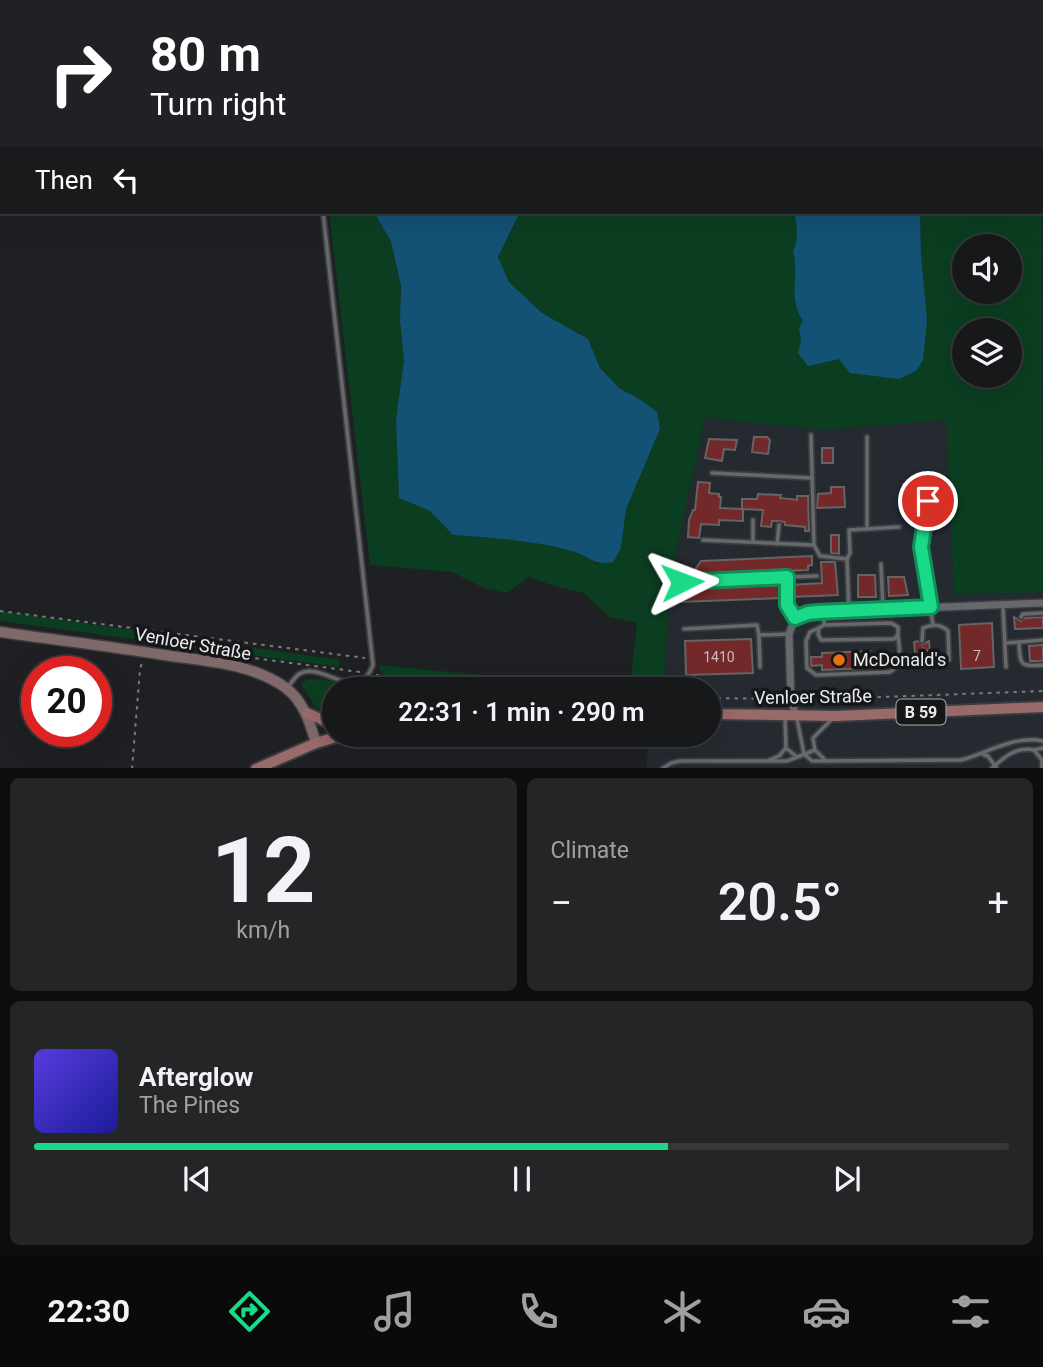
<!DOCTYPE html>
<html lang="en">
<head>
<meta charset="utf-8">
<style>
  body { margin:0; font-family:Roboto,sans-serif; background:#242527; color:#f1f3f6; height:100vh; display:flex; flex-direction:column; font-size:26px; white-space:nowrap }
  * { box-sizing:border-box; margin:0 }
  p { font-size:23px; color:#9ea0a2 }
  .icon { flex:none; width:38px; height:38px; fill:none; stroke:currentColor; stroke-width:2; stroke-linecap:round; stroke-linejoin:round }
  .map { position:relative; height:768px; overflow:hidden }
  .details { display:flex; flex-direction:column; gap:10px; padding:10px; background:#0d0d0e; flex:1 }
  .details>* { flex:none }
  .top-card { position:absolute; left:0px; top:0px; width:1043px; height:214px; box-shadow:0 7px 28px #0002,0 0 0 2px #363739; background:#202124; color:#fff; overflow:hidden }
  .fabs { position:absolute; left:952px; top:234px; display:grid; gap:14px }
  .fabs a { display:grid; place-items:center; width:70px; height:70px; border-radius:50%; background:#17181a; box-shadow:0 7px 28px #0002,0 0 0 2px #363739; font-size:35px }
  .speed { position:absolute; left:21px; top:656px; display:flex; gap:14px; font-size:35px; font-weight:700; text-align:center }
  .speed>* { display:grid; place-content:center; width:91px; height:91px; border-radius:50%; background:#17181a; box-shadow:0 7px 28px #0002,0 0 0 2px #363739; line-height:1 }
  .speed .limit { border:10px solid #d22; background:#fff; color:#111 }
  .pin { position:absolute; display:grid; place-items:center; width:60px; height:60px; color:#fff; margin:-30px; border:4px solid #fff; border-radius:50%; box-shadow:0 2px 7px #0007 }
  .me { position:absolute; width:77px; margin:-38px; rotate:87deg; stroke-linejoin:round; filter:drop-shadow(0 0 5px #0008) }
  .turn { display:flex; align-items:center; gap:24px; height:147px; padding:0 35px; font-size:32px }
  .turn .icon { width:91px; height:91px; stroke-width:2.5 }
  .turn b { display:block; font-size:49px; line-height:60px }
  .then { display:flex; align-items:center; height:66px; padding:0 35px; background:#0003; gap:14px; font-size:26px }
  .big { font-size:52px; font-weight:600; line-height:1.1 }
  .details .tile { flex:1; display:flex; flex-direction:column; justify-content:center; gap:10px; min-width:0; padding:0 24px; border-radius:10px; background:#242527 }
  .details .dial { align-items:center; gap:0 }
  .dial b { font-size:91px; line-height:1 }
  .song { display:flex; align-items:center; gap:21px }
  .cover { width:84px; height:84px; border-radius:10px; background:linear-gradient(135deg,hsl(250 70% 55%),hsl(240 70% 35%)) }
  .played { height:7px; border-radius:4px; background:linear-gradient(90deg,#1ad988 65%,#363739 65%) }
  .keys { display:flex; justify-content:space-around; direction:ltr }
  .heat { display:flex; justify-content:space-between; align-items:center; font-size:38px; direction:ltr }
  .details .tiles { flex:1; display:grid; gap:10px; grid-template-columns:1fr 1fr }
  .tile:last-child { grid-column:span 2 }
  .trip { position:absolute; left:322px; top:677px; width:399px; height:70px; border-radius:35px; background:#17181a; box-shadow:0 7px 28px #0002,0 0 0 2px #363739; font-weight:600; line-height:70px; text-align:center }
  .tab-bar { display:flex; height:112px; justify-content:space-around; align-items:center; background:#090a0a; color:#9ea0a2 }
  .tab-bar .icon { width:49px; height:49px }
  .tab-bar .selected { color:#1ad988 }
  .tab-bar b { font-size:32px; color:#f1f3f6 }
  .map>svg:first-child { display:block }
</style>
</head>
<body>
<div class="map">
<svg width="1043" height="769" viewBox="0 0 1043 769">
  <rect width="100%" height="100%" fill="#1f2023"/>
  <polygon fill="#252a31" points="705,418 826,430 946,420 954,594 1043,592 1043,768 646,769 649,735 709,735 709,690 663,689 671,576"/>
  <g fill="#0b3e21" fill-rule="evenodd">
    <polygon points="304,0 410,0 408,2"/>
    <polygon points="567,0 1011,0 567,2"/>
    <path d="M1041,18L1043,592L954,595L946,420L826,430L705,418L671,576L663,689H630L637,623L609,617L584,593L557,587L529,577L507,593L484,588L452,572L370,565L329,212H374L391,242L401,286L400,320L404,360L396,419L399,498L430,511L453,535L513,539L575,551L598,564L621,548L626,509L660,429L641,400L619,388L600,368L588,339L542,313L509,282L498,257L518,216L526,212H794C797,224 799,240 793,251C800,275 788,298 803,321L799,328L808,365L839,358L921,255L920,212H1041ZM964,247H1010V292H964ZM964,331H1010V376H964Z"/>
    <polygon points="0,611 339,660 339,667 0,621"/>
    <path d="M378,665L626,689L334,690V719L315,707L301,684C317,669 346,691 366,688L375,677H384Z"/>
  </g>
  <g fill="#145275">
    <polygon points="410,0 567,0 408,2"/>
    <path d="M374,212H526L518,216L498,257L509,282L542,313L588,339L600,368L619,388L641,400L657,412L660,429L626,509L621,548L613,562C592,566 590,556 572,551C533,540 493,538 453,535L430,511L399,498L396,419L404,360L400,320L401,286L391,242Z"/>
    <path d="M794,212H920L921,255L927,320L923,360L916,371L899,379L850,373L839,359L808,366L798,353L801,341L799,328L803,321C787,297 800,276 793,251C799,240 797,224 794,212Z"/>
  </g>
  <g fill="#732929" stroke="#676363" stroke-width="2">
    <polygon points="754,437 767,437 770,440 768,454 752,452"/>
    <polygon points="709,439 737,440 735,450 724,449 722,461 705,458"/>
    <rect x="822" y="448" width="11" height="15"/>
    <polygon points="698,482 710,483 709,493 719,494 719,497 721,497 720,508 742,509 742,499 757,499 758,494 781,495 780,498 797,500 797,496 808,496 809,531 805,531 805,527 785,525 785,522 779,521 772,521 771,527 761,526 763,510 743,509 743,521 719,520 719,525 701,524 699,538 688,537 689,520 693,510 695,510"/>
    <polygon points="903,484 917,484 918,510 905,511"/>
    <polygon points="831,487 844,487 845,507 817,508 818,494 831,493"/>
    <polygon points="831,535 839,535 839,554 831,553"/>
    <polygon points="812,556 812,565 808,566 808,570 696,574 696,568 701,561"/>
    <polygon points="821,562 835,562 838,595 791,597 791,585 822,583"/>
    <polygon points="858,575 875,575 876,597 858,597"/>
    <polygon points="888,577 904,577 908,595 889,596"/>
    <polygon points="783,585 782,598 679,602 681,589"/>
    <polygon points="1014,617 1021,621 1025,618 1043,617 1043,628 1015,629"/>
    <polygon points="992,623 994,667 961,669 959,625"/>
    <polygon points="751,639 753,673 686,675 685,641"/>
    <polygon points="918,641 922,645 929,641 930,652 923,648 919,653 915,653 914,642"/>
    <polygon points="1043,645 1043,661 1030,661 1029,646"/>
    <polygon points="870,651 871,668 822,670 822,665 811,666 811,657 822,657 822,653"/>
  </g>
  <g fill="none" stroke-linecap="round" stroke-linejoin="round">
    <defs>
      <g id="lane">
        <polyline points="300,0 300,2"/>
        <polyline points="811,435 814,545 820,556 847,559 849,611"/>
        <polyline points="712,473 812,478"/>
        <polyline points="927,501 921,547 933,625"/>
        <polyline points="867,529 867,437"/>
        <polyline points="703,540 814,545"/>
        <polyline points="753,542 753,520"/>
        <polyline points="777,544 779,525"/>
        <polyline points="847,559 850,553 849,530 899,527"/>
        <polyline points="881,564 883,609"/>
        <polyline points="787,577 817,576"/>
        <polyline points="682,582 787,577 787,605 794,617"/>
        <polyline points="1003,607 1006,667"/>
        <polyline points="824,614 824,625 819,628 818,634 821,640 894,639 898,635 898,627 891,623 824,625"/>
        <polyline points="1021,617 1023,614 1043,613"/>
        <path d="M819,628L810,632L806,641L807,668L816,675L890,672C904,664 899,648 898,635"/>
        <polyline points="684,629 757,625 759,635 789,634"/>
        <polyline points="759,635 760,667"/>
        <path d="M922,641L923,628C932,624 941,624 948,631L949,660L931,666L925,663L923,652"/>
        <path d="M1019,642C1020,664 1019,667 1043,665"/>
        <polyline points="1005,643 1043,640"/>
        <path d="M288,687C291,683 295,677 299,674C323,660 357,707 373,665L323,212"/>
        <path d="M797,719L804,754L812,761L961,760C988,753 1014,735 1043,741"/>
        <polyline points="786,748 797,757"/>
        <polyline points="1034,750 1043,748"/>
        <polyline points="984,755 988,756 997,769"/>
        <polyline points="769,760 779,756 786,748 785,718"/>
        <polyline points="826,761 815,750 813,738 831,720"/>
        <polyline points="662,769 671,763 680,761 787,761 815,750"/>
        <path d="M991,769C1004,757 1017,746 1034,750L1042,760V769"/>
      </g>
      <polyline id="street" points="796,716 791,700 789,634 795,618 801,615 819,612 1043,603"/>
      <path id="secondary" d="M0,632C55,640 109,646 164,655C204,661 252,663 286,688C304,702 310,723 316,743"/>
      <g id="primary">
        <polyline points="307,713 334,725"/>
        <polyline points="709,714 836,716 1043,707"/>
        <polyline points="256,769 316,743 343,735"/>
      </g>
    </defs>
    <use href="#lane" stroke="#3b3c3e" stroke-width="7"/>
    <use href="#street" stroke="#3b3c3e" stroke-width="10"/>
    <use href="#secondary" stroke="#3b3c3e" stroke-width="13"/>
    <use href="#primary" stroke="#3b3c3e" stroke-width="14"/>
    <g stroke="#797a7c" stroke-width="2" stroke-dasharray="3.5 5" stroke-linecap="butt">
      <polyline points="1041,27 1043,27"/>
      <polyline points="0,611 365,658"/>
      <polyline points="230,655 360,672"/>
      <polyline points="376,675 493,690"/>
      <polyline points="709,698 781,699"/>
      <polyline points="801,700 1043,691"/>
      <polyline points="132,769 140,669 143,660"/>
    </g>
    <use href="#lane" stroke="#66686b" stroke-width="3.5"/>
    <use href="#street" stroke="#66686b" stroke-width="7"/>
    <use href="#secondary" stroke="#80696b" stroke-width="10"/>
    <use href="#primary" stroke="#996a6a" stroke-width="10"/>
  </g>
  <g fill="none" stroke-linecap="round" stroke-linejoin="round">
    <defs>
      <polyline id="route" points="682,582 787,577 787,605 795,618 808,613 818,612 931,607 921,547 928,501"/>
    </defs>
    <use href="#route" stroke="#118d58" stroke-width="18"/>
    <use href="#route" stroke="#1ad988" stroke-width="12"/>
  </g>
  <circle fill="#e8710a" stroke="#151719" stroke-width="2.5" cx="839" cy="660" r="7"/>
  <g text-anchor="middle" stroke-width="7" stroke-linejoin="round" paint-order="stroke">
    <g font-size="14" fill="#cdbbbd">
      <text x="977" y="661">7</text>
      <text x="719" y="662">1410</text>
    </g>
    <rect fill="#151719" stroke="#abacae" stroke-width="2" x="896.5" y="699.5" width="49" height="25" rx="5"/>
    <g font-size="16" font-weight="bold" fill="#ebecee">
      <text x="921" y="718">B 59</text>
    </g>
    <g font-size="18" fill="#ebecee" stroke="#151719">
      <text transform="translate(193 644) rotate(10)" y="6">Venloer Straße</text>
      <text transform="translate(813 697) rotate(-1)" y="6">Venloer Straße</text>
    </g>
    <g font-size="18" fill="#ebecee" stroke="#151719" text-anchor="start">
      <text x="853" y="666">McDonald's</text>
    </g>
  </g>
</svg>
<div class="fabs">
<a><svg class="icon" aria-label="sound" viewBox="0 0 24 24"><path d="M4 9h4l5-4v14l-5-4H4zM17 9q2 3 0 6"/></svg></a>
<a><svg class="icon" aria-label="layers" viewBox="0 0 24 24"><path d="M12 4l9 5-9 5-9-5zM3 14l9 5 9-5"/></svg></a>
</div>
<div class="speed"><div class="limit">20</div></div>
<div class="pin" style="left:928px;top:501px;background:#d93025"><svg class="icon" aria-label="arrive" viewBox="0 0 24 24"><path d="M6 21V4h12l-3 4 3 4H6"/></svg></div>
<svg class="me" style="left:682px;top:582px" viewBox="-20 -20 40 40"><path d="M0-17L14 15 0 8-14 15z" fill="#1ad988" stroke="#fff" stroke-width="4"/></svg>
<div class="trip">22:31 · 1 min · 290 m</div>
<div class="top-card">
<div class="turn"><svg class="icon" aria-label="right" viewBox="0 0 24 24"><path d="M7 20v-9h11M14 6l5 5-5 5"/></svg><div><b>80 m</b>Turn right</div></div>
<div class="then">Then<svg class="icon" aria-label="left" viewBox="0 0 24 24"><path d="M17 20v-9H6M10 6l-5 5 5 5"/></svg></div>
</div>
</div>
<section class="details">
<div class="tiles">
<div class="tile dial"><b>12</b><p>km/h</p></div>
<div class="tile"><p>Climate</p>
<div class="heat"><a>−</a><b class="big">20.5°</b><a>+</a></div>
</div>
<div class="tile">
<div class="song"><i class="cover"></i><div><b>Afterglow</b><p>The Pines</p></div></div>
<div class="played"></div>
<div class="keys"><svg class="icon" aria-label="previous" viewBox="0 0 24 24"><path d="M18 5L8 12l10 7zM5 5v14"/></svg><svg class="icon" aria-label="pause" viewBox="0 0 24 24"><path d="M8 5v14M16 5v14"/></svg><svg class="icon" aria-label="next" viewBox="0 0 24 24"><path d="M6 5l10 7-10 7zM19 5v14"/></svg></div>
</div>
</div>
</section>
<nav class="tab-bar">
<b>22:30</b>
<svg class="icon selected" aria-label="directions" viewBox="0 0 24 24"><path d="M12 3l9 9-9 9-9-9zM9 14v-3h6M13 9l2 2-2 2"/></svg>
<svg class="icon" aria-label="music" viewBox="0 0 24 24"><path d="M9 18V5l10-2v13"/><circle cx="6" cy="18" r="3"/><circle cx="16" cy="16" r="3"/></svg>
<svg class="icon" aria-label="phone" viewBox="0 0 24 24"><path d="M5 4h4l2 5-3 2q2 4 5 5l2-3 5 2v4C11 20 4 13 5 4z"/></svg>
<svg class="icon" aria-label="climate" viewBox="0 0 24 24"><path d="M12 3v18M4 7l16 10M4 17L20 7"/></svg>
<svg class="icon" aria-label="car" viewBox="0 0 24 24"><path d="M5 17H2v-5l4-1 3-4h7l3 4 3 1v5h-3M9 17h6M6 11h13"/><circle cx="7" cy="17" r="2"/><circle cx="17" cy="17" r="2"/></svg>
<svg class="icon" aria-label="filters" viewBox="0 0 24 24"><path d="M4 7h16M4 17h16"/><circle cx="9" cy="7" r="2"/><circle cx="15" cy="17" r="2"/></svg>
</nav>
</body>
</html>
